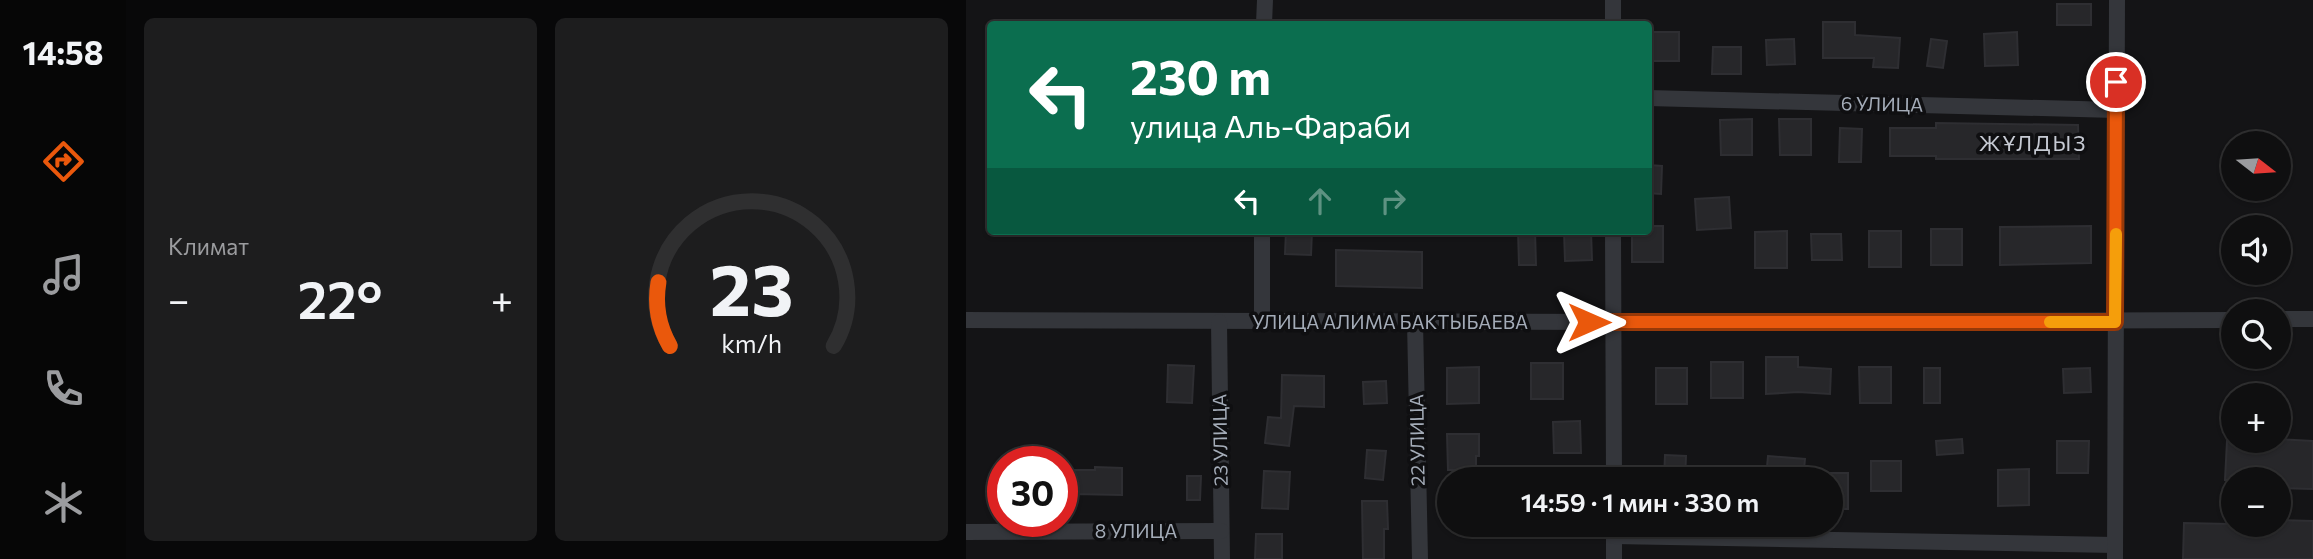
<!DOCTYPE html>
<html lang="ru">
<head>
<meta charset="utf-8">
<style>
  body { margin:0; font-family:Commissioner,sans-serif; background:#1d1d1e; color:#f1f3f6; height:100vh; display:flex; flex-direction:column; font-size:26px; white-space:nowrap }
  * { box-sizing:border-box; margin:0 }
  p { font-size:23px; color:#9b9c9f }
  .icon { flex:none; width:38px; height:38px; fill:none; stroke:currentColor; stroke-width:2; stroke-linecap:round; stroke-linejoin:round }
  .map { position:relative; flex:1; overflow:hidden }
  .sheet { display:flex; flex-direction:column; gap:18px; padding:18px; background:#080809; width:840px }
  .sheet>* { flex:none }
  .hud { position:absolute; left:21px; top:21px; width:665px; height:214px; border-radius:7px; box-shadow:0 2px 5px #0004,0 0 0 2px #2f2f30; background:#0b6e4f; color:#fff; overflow:hidden }
  .needle { width:46px; rotate:107deg }
  .controls { position:absolute; left:1255px; top:131px; display:grid; gap:14px }
  .controls a { display:grid; place-items:center; width:70px; height:70px; border-radius:50%; background:#0f0f10; box-shadow:0 2px 5px #0004,0 0 0 2px #2f2f30; font-size:35px }
  .speed { position:absolute; left:21px; top:446px; display:flex; gap:14px; font-size:35px; font-weight:700; text-align:center }
  .speed>* { display:grid; place-content:center; width:91px; height:91px; border-radius:50%; background:#0f0f10; box-shadow:0 2px 5px #0004,0 0 0 2px #2f2f30; line-height:1 }
  .speed .limit { border:10px solid #d22; background:#fff; color:#111 }
  .pin { position:absolute; display:grid; place-items:center; width:60px; height:60px; color:#fff; margin:-30px; border:4px solid #fff; border-radius:50%; box-shadow:0 2px 7px #0007 }
  .me { position:absolute; width:77px; margin:-38px; rotate:90deg; stroke-linejoin:round; filter:drop-shadow(0 0 5px #0008) }
  .turn { display:flex; align-items:center; gap:24px; height:147px; padding:0 28px; font-size:32px }
  .turn .icon { width:91px; height:91px; stroke-width:2.5 }
  .turn b { display:block; font-size:49px; line-height:60px }
  .lanes { display:flex; align-items:center; height:66px; padding:0 28px; background:#0003; justify-content:center; gap:35px; direction:ltr }
  .lanes .off { opacity:.35 }
  .big { font-size:52px; font-weight:600; line-height:1.1 }
  .sheet .widget { flex:1; display:flex; flex-direction:column; justify-content:center; gap:10px; min-width:0; padding:0 24px; border-radius:10px; background:#1d1d1e }
  .sheet .dial { align-items:center; gap:0 }
  .dial svg { height:182px; overflow:visible; fill:none; stroke:#2f2f30; stroke-width:7; stroke-linecap:round; text-anchor:middle }
  .dial text { fill:#f1f3f6; stroke:none }
  .heat { display:flex; justify-content:space-between; align-items:center; font-size:38px; direction:ltr }
  .sheet .tiles { flex:1; display:grid; gap:18px; grid-template-columns:repeat(2,1fr) }
  .trip { position:absolute; left:471px; top:467px; width:406px; height:70px; border-radius:35px; background:#0f0f10; box-shadow:0 2px 5px #0004,0 0 0 2px #2f2f30; font-weight:600; line-height:70px; text-align:center }
  main { display:flex; flex:1; min-height:0 }
  .menu { display:flex; flex-direction:column; width:126px; justify-content:space-around; align-items:center; background:#060606; color:#9b9c9f }
  .menu .icon { width:49px; height:49px }
  .menu .active { color:#ea580c }
  .menu b { font-size:32px; color:#f1f3f6 }
  .map>svg:first-child { display:block }
</style>
</head>
<body>
<main>
<nav class="menu">
<b>14:58</b>
<svg class="icon active" aria-label="directions" viewBox="0 0 24 24"><path d="M12 3l9 9-9 9-9-9zM9 14v-3h6M13 9l2 2-2 2"/></svg>
<svg class="icon" aria-label="music" viewBox="0 0 24 24"><path d="M9 18V5l10-2v13"/><circle cx="6" cy="18" r="3"/><circle cx="16" cy="16" r="3"/></svg>
<svg class="icon" aria-label="phone" viewBox="0 0 24 24"><path d="M5 4h4l2 5-3 2q2 4 5 5l2-3 5 2v4C11 20 4 13 5 4z"/></svg>
<svg class="icon" aria-label="climate" viewBox="0 0 24 24"><path d="M12 3v18M4 7l16 10M4 17L20 7"/></svg>
</nav>
<section class="sheet">
<div class="tiles">
<div class="widget"><p>Климат</p>
<div class="heat"><a>−</a><b class="big">22°</b><a>+</a></div>
</div>
<div class="widget dial"><svg viewBox="0 0 100 80">
<path d="M14 69A42 42 0 1 1 86 69"/>
<path d="M14 69A42 42 0 0 1 9 41" stroke="#ea580c"/>
<text x="50" y="56" font-size="32" font-weight="700">23</text>
<text x="50" y="72" font-size="11">km/h</text>
</svg></div>
</div>
</section>
<div class="map">
<svg width="1347" height="559" viewBox="0 0 1347 559">
  <rect width="100%" height="100%" fill="#141416"/>
  <g fill="#27272a" stroke="#2e2e32" stroke-width="2">
    <rect x="1091" y="4" width="34" height="21"/>
    <polygon points="857,22 889,22 889,35 934,38 932,68 907,67 908,58 857,58"/>
    <rect x="682" y="32" width="31" height="29"/>
    <polygon points="1051,32 1052,65 1019,66 1018,34"/>
    <polygon points="828,39 829,64 801,65 800,40"/>
    <polygon points="965,39 981,41 977,68 961,66"/>
    <polygon points="747,47 775,47 775,74 746,74"/>
    <polygon points="786,119 786,155 755,155 754,120"/>
    <polygon points="813,119 845,119 845,155 814,155"/>
    <polygon points="970,123 1112,125 1113,159 970,159 970,156 924,156 924,128 970,128"/>
    <polygon points="874,128 896,129 895,162 873,162"/>
    <polygon points="682,165 696,166 695,194 682,193"/>
    <polygon points="763,197 765,228 731,230 729,199"/>
    <polygon points="682,226 697,226 697,262 666,262 666,231 682,231"/>
    <polygon points="1125,226 1125,263 1034,265 1034,227"/>
    <rect x="965" y="229" width="31" height="36"/>
    <polygon points="320,231 346,231 345,255 319,254"/>
    <polygon points="552,231 569,231 570,265 553,265"/>
    <polygon points="598,231 625,231 626,260 599,261"/>
    <polygon points="821,231 821,268 789,268 789,232"/>
    <rect x="903" y="231" width="32" height="36"/>
    <polygon points="845,234 875,234 876,260 846,260"/>
    <polygon points="370,250 456,252 456,288 370,286"/>
    <polygon points="800,357 832,357 832,367 865,369 864,394 832,392 800,394"/>
    <rect x="745" y="362" width="32" height="36"/>
    <rect x="565" y="363" width="32" height="36"/>
    <polygon points="202,365 228,366 226,403 201,402"/>
    <polygon points="513,367 513,403 481,404 481,368"/>
    <polygon points="893,367 925,367 925,403 894,403"/>
    <rect x="690" y="368" width="31" height="36"/>
    <rect x="958" y="368" width="16" height="35"/>
    <polygon points="1124,368 1125,392 1098,393 1097,369"/>
    <polygon points="316,375 358,376 358,407 328,406 323,446 299,443 302,417 315,418"/>
    <polygon points="420,381 421,403 398,404 397,382"/>
    <polygon points="614,421 615,453 588,453 587,422"/>
    <polygon points="481,434 513,434 513,456 510,456 510,470 482,470"/>
    <polygon points="996,439 997,453 971,455 970,441"/>
    <polygon points="1312,439 1347,441 1347,489 1312,488 1312,480 1259,480 1261,441 1312,441"/>
    <polygon points="1091,441 1123,441 1122,473 1091,473"/>
    <polygon points="401,450 420,451 417,480 399,478"/>
    <polygon points="699,455 720,456 719,480 698,480"/>
    <polygon points="802,456 839,459 837,480 754,480 754,468 801,467"/>
    <rect x="905" y="461" width="30" height="30"/>
    <polygon points="129,467 156,468 156,495 108,494 108,506 96,506 96,470 129,470"/>
    <polygon points="1063,469 1063,505 1032,506 1032,470"/>
    <polygon points="298,471 324,472 322,509 296,508"/>
    <rect x="864" y="473" width="18" height="36"/>
    <polygon points="221,476 235,476 234,500 221,500"/>
    <polygon points="396,501 421,501 422,529 418,529 418,559 397,559"/>
    <polygon points="1312,520 1347,521 1347,559 1217,559 1218,523 1312,525"/>
    <polygon points="290,534 316,534 316,559 289,559"/>
  </g>
  <g fill="none" stroke-linecap="round" stroke-linejoin="round">
    <g stroke="#34363b" stroke-width="16">
      <polyline points="647,0 647,24"/>
      <polyline points="298,24 299,0"/>
      <polyline points="682,98 1150,110"/>
      <polyline points="647,231 648,480"/>
      <polyline points="1312,319 1347,319"/>
      <polyline points="0,320 648,322 1267,320"/>
      <polyline points="253,322 256,559"/>
      <polyline points="296,322 296,231"/>
      <polyline points="449,322 454,559"/>
      <polyline points="648,525 648,559"/>
      <polyline points="0,532 255,531"/>
      <polyline points="648,536 1149,545"/>
      <polyline points="1149,559 1151,0"/>
    </g>
  </g>
  <g fill="none" stroke-linecap="round" stroke-linejoin="round">
    <defs>
      <polyline id="route" points="623,322 1149,322 1150,82"/>
    </defs>
    <use href="#route" stroke="#983908" stroke-width="18"/>
    <use href="#route" stroke="#ea580c" stroke-width="12"/>
    <polyline stroke="#f59e0b" stroke-width="12" points="1084,322 1149,322 1150,234"/>
  </g>
  <g text-anchor="middle" stroke-width="7" stroke-linejoin="round" paint-order="stroke">
    <g font-size="19" fill="#a4acb8" stroke="#0f0f11">
      <text transform="translate(916 104) rotate(1)" y="7">6 УЛИЦА</text>
      <text x="424" y="329">УЛИЦА АЛИМА БАКТЫБАЕВА</text>
      <text transform="translate(254 440) rotate(-91)" y="7">23 УЛИЦА</text>
      <text transform="translate(451 440) rotate(-91)" y="7">22 УЛИЦА</text>
      <text x="170" y="538">8 УЛИЦА</text>
    </g>
    <g font-size="21" letter-spacing="2" fill="#c6cad3" stroke="#0f0f11">
      <text x="1067" y="151">ЖҰЛДЫЗ</text>
    </g>
  </g>
</svg>
<div class="controls">
<a><svg class="needle" viewBox="-14 -14 28 28"><path d="M0-13l5 13h-10z" fill="#e53935"/><path d="M0 13l5-13h-10z" fill="#9b9c9f"/></svg></a>
<a><svg class="icon" aria-label="sound" viewBox="0 0 24 24"><path d="M4 9h4l5-4v14l-5-4H4zM17 9q2 3 0 6"/></svg></a>
<a><svg class="icon" aria-label="search" viewBox="0 0 24 24"><circle cx="10" cy="10" r="6"/><path d="M15 15l6 6"/></svg></a>
<a>+</a>
<a>−</a>
</div>
<div class="speed"><div class="limit">30</div></div>
<div class="pin" style="left:1150px;top:82px;background:#d93025"><svg class="icon" aria-label="arrive" viewBox="0 0 24 24"><path d="M6 21V4h12l-3 4 3 4H6"/></svg></div>
<svg class="me" style="left:623px;top:322px" viewBox="-20 -20 40 40"><path d="M0-17L14 15 0 8-14 15z" fill="#ea580c" stroke="#fff" stroke-width="4"/></svg>
<div class="trip">14:59 · 1 мин · 330 m</div>
<div class="hud">
<div class="turn"><svg class="icon" aria-label="left" viewBox="0 0 24 24"><path d="M17 20v-9H6M10 6l-5 5 5 5"/></svg><div><b>230 m</b>улица Аль-Фараби</div></div>
<div class="lanes"><svg class="icon" aria-label="left" viewBox="0 0 24 24"><path d="M17 20v-9H6M10 6l-5 5 5 5"/></svg><svg class="icon off" aria-label="ahead" viewBox="0 0 24 24"><path d="M12 20V5M6 11l6-6 6 6"/></svg><svg class="icon off" aria-label="right" viewBox="0 0 24 24"><path d="M7 20v-9h11M14 6l5 5-5 5"/></svg></div>
</div>
</div>
</main>
</body>
</html>
